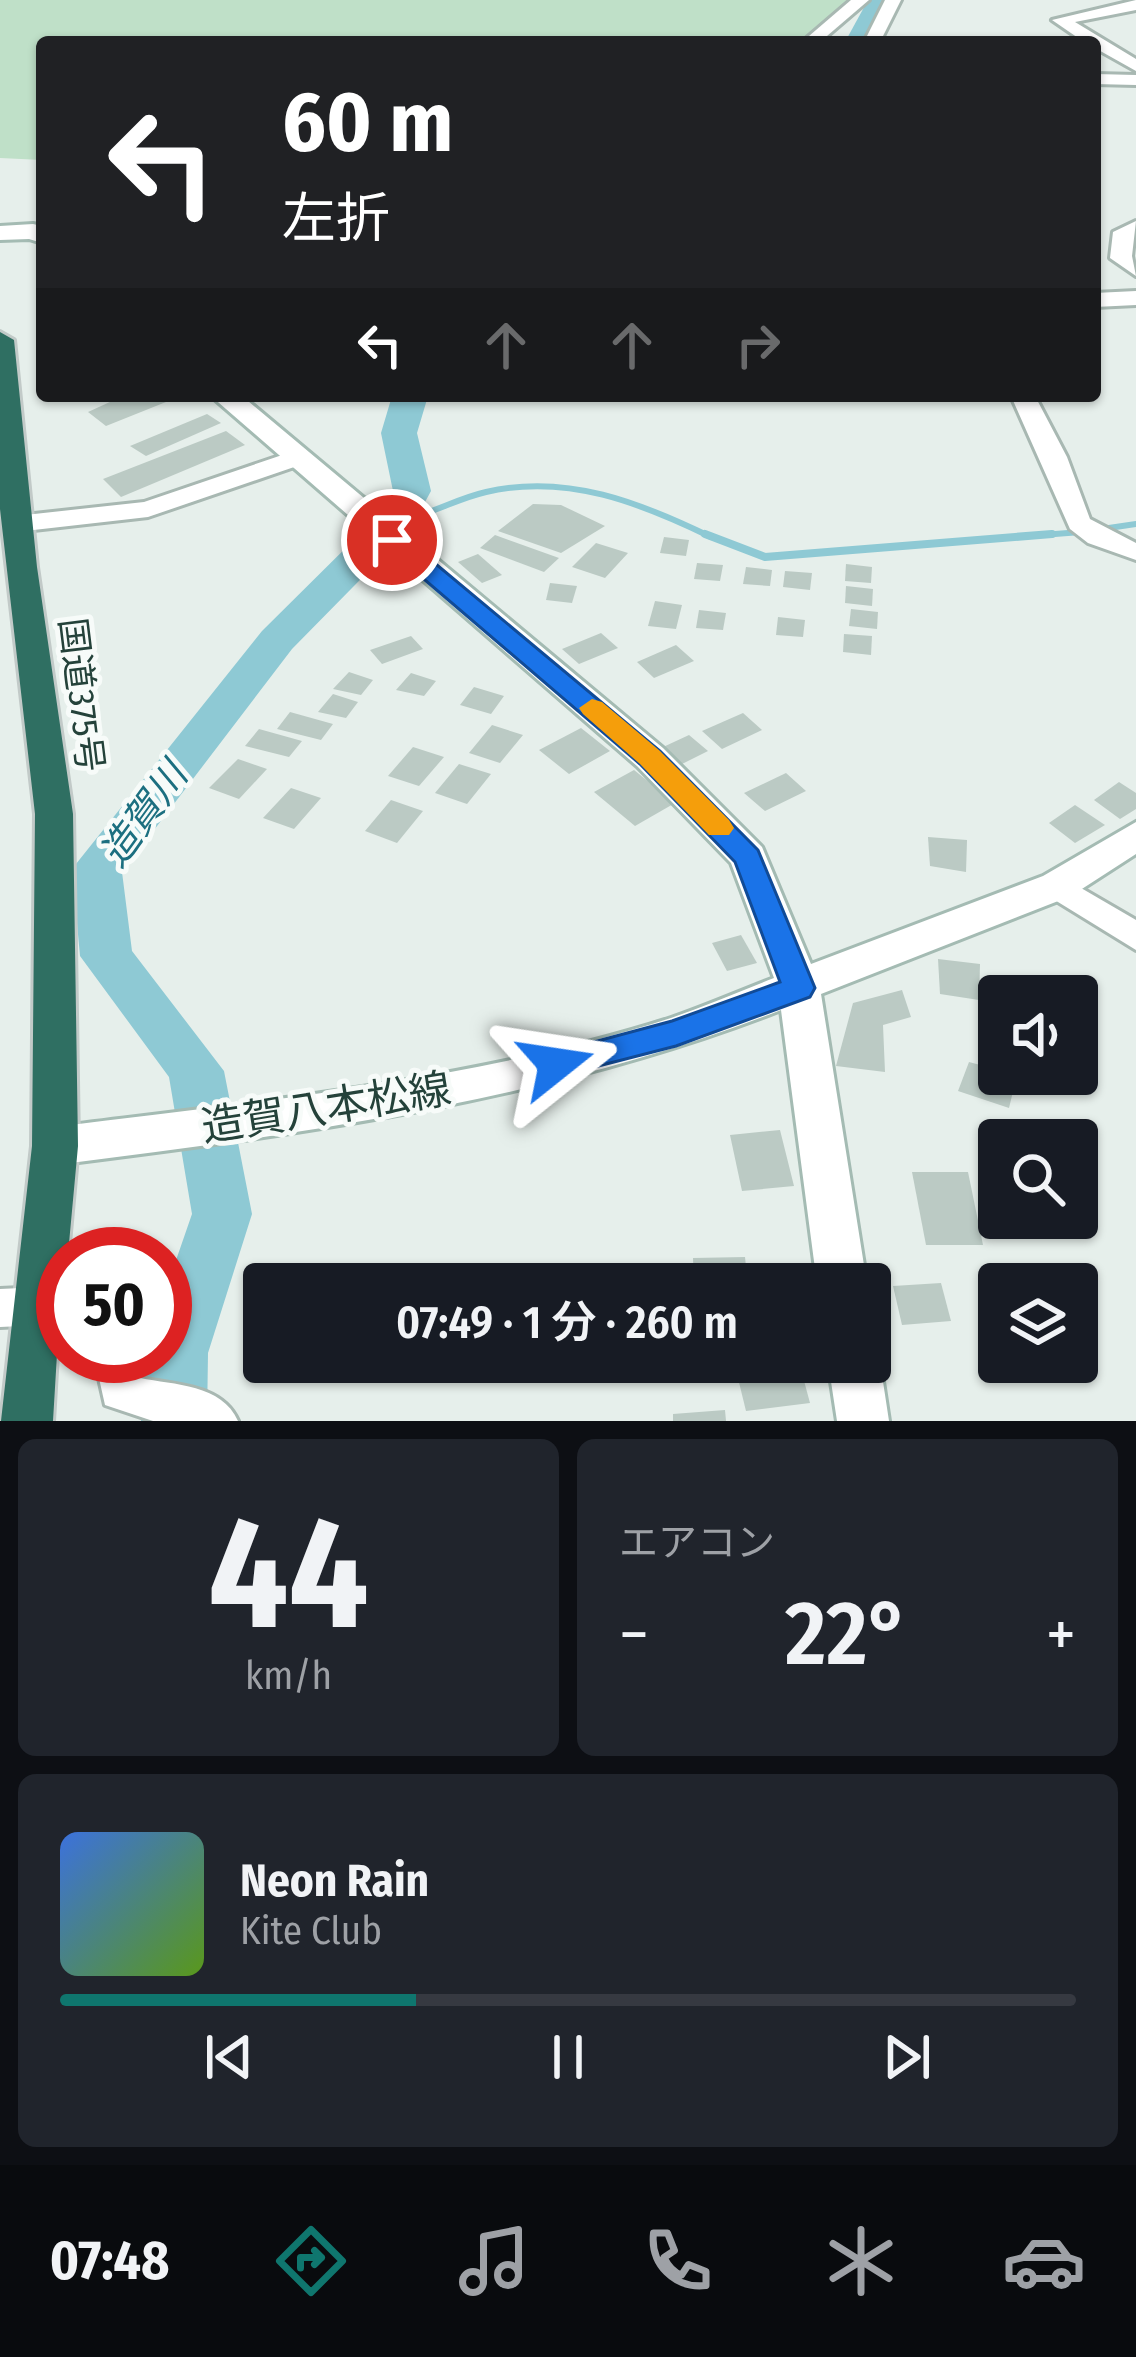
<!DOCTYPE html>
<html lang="ja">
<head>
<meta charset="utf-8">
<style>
  body { margin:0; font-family:"Fira Sans Condensed","Noto Sans JP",sans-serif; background:#20242c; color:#f1f3f6; height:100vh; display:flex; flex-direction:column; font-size:45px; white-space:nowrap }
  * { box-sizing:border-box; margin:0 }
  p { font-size:39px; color:#9ea1a6 }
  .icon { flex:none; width:66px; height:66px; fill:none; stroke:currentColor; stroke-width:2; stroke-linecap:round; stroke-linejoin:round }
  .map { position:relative; height:1421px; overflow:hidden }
  .side { display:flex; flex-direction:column; gap:18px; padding:18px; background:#0d0f14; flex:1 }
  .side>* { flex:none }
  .banner { position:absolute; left:36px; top:36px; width:1065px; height:366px; border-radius:12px; box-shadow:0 3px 9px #0004; background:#202124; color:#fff; overflow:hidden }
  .tools { position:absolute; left:978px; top:975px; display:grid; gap:24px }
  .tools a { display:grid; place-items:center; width:120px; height:120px; border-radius:12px; background:#171b24; box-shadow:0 3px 9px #0004; font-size:60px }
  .speed { position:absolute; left:36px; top:1227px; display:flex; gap:24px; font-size:60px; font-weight:700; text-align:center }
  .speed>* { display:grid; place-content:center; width:156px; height:156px; border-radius:50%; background:#171b24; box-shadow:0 3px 9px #0004; line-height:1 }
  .speed .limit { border:18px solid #d22; background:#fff; color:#111 }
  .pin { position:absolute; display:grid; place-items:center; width:102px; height:102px; color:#fff; margin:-51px; border:6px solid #fff; border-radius:50%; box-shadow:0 3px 12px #0007 }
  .me { position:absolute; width:132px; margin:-66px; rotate:75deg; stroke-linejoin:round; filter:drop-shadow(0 0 9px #0008) }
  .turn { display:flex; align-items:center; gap:42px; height:252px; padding:0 48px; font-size:54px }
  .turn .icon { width:156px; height:156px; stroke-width:2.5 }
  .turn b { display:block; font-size:84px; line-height:102px }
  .lanes { display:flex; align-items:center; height:114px; padding:0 48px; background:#0003; justify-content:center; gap:60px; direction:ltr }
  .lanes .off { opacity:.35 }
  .big { font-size:90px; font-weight:600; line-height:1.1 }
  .side .tile { flex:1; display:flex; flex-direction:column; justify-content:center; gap:18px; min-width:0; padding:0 42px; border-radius:18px; background:#20242c }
  .side .dial { align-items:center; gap:0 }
  .dial b { font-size:156px; line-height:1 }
  .song { display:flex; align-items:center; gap:36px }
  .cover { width:144px; height:144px; border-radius:18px; background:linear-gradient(135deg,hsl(220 70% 55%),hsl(90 70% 35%)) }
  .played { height:12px; border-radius:6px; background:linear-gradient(90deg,#0f766e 35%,#363941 35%) }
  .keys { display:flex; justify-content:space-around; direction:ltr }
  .heat { display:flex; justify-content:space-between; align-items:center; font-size:66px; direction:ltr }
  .side .tiles { flex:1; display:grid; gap:18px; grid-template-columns:1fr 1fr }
  .tile:last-child { grid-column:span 2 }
  .trip { position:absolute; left:243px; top:1263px; width:648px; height:120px; border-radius:12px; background:#171b24; box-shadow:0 3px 9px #0004; font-weight:600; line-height:120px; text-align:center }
  .menu { display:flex; height:192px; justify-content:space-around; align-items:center; background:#090b0e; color:#9ea1a6 }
  .menu .icon { width:84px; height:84px }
  .menu .current { color:#0f766e }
  .menu b { font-size:54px; color:#f1f3f6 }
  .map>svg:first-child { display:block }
</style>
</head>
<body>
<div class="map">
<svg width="1136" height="1421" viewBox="0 0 1136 1421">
  <rect width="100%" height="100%" fill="#e6efeb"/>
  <polygon fill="#bfe0c8" points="0,0 862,0 810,42 42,42 42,160 0,158"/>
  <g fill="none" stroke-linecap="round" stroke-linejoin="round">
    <g stroke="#8ec9d4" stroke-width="6">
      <path d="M397,520C429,516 455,499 486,492C567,473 641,503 711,537"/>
      <polyline points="1102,529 1136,524"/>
      <polyline points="1015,537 1081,532"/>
    </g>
    <polyline stroke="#8ec9d4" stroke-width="8" points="705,534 765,557 1052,534"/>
    <g fill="#8ec9d4" fill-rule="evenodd">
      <polygon points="868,0 892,0 871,42 845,42"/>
      <polygon points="392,396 428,396 417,433 431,491 411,528 292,649 122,872 132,951 224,1071 252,1214 208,1353 207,1421 141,1421 144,1356 165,1356 165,1292 192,1214 169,1077 80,956 72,869 262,631 380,514 393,491 381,433"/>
    </g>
  </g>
  <g fill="#bbcac4">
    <polygon points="123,396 133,402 147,396 181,396 106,426 88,412"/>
    <polygon points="207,414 221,423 146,456 130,446"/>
    <polygon points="226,431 245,445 121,497 103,479"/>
    <polygon points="533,504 561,505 605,526 561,553 498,531"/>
    <polygon points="495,535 559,558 544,572 480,548"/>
    <polygon points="664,537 689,540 686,556 660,553"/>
    <polygon points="596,543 628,553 605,578 572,567"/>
    <polygon points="478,554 502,575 482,583 458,562"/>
    <polygon points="697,563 723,565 720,581 694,579"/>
    <polygon points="846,564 872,567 871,583 845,581"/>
    <polygon points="746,567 772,570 770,586 743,584"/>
    <polygon points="785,571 812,573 810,590 783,587"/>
    <polygon points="550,583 577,586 572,603 546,600"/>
    <polygon points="846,586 873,589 872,606 845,603"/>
    <polygon points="655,601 682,605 676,629 648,626"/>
    <polygon points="851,609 878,612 877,629 849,626"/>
    <polygon points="699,610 726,613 723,630 696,628"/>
    <polygon points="778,617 805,620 803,637 776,635"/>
    <polygon points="601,633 618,648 579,664 562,649"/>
    <polygon points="844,634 872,636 871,655 843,652"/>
    <polygon points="411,636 423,649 382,664 370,650"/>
    <polygon points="676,645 694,661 654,678 637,662"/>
    <polygon points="349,672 373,680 361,695 333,689"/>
    <polygon points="411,673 436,681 424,696 396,690"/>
    <polygon points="474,687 504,696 491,714 460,705"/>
    <polygon points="333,694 358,702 346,718 318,712"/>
    <polygon points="290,712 333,724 321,740 277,729"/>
    <polygon points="743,713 762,730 722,749 702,731"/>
    <polygon points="492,725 523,735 500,763 469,753"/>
    <polygon points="581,728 610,751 569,774 539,750"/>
    <polygon points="259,729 302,741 289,757 245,746"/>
    <polygon points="689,735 708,751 680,765 661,748"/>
    <polygon points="413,747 444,757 419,786 388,776"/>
    <polygon points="238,759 267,769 239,799 209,788"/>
    <polygon points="459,764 491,774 467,804 435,793"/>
    <polygon points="634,770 675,803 635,826 594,792"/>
    <polygon points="786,773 806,791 765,811 744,793"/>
    <polygon points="1119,782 1136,793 1136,809 1120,819 1094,800"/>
    <polygon points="291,788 321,798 294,829 263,818"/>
    <polygon points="391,800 423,811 397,843 365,831"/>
    <polygon points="1075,805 1105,825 1075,843 1049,823"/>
    <polygon points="928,837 967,840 966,872 930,866"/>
    <polygon points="741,935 757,963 727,971 712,943"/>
    <polygon points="938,959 980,964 979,1000 940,994"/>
    <polygon points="902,990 911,1017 883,1025 885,1072 836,1066 853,1003"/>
    <polygon points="1077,1014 1091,1018 1079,1069 1077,1069"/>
    <polygon points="969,1062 999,1070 999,1074 1017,1075 1009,1108 958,1091"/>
    <polygon points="780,1130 794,1186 742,1191 730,1135"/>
    <polygon points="912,1172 968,1172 983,1245 926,1245"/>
    <polygon points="745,1257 747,1276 810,1275 811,1284 694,1284 693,1258"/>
    <polygon points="941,1283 951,1321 902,1325 893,1286"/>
    <polygon points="734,1362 799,1362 810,1403 746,1411"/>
    <polygon points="725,1410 726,1421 673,1421 673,1414"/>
  </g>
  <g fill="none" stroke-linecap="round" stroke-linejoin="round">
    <defs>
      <g id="street">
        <polygon points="851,0 869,0 820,42 802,42"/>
        <polygon points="885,0 901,0 880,42 864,42"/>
        <polygon points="1136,0 1136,10 1075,22 1136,59 1136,71 1095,48 1095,42 1084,42 1052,20"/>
        <polygon points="1095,74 1136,75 1136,85 1095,84"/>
        <polygon points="1136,221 1132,256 1136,276 1110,258 1113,232"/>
        <polygon points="1136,291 1136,305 1095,307 1095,293"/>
        <polygon points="1011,396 1035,396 1067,457 1090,519 1136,543 1136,560 1088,543 1070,529"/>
        <polygon points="294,451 303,454 307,459 303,464 148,517 16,532 3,524 16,516 144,502"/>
        <polygon points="1057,874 1136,920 1136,950 1045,894 1040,886 1045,878"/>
        <polygon points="63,1286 63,1324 0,1327 0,1289"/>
        <path d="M94,1356H136L140,1378C174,1385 222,1384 238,1421H153L105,1405Z"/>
      </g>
      <g id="secondary">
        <polygon points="33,224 42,226 42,243 29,239 0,240 0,226"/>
        <path d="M211,396H242L663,748L762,847L811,964L1043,876L1136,822V854L1071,896L821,994L867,1284H817L781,1010C549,1101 301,1134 55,1165L39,1159L32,1146L39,1133L55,1127C256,1102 478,1080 671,1018C706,1006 740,991 774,978L731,863L637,766Z"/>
        <polygon points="870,1345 880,1362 889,1421 837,1421 828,1362 870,1362"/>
      </g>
      <polygon id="highway" points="0,332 14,340 37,567 73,814 78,1146 68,1254 63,1254 53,1421 1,1421 32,1146 35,814 0,509"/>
    </defs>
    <use href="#street" stroke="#a8b8b2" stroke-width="6"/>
    <use href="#secondary" stroke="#a4bbb3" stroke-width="6"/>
    <use href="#highway" stroke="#c2cac8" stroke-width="6"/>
    <use href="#street" fill="#fff" fill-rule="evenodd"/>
    <use href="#secondary" fill="#fff" fill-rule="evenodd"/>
    <use href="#highway" fill="#2f6f62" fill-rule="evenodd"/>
  </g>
  <polygon fill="#1a73e8" stroke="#114b97" stroke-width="3" points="392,533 401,535 660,751 758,850 815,988 810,997 676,1046 556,1077 545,1073 540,1064 545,1055 672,1021 780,982 735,862 640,764 384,545 384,535"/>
  <polygon fill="#f59e0b" points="592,699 602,702 660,751 729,820 734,828 729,835 709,835 640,764 583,714 579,708"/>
  <g text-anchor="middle" stroke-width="10" stroke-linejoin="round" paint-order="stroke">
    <g font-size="36" fill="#24423a" stroke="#f7fbf9">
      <text transform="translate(82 695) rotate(83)" y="13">国道375号</text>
    </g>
    <g font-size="39" font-style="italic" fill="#1c6f80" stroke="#f7fbf9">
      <text transform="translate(143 814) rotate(-54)" y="14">造賀川</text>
    </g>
    <g font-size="42" fill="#24423a" stroke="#f7fbf9">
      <text transform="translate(326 1107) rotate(-9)" y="15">造賀八本松線</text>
    </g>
  </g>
</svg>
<div class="tools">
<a><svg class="icon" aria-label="sound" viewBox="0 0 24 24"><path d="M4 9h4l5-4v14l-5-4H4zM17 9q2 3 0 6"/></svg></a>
<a><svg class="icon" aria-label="search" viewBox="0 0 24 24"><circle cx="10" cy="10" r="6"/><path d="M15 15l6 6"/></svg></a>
<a><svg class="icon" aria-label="layers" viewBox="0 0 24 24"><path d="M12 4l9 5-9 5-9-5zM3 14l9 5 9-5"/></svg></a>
</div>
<div class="speed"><div class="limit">50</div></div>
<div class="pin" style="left:392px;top:540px;background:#d93025"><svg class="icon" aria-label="arrive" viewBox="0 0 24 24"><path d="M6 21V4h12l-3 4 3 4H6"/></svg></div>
<svg class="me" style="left:556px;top:1064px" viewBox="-20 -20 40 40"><path d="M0-17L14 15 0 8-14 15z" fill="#1a73e8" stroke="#fff" stroke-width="4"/></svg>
<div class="trip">07:49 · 1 分 · 260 m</div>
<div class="banner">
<div class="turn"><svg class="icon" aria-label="left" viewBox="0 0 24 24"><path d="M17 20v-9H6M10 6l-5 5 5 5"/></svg><div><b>60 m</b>左折</div></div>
<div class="lanes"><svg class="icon" aria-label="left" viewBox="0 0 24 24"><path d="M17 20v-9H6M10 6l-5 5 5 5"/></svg><svg class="icon off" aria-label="ahead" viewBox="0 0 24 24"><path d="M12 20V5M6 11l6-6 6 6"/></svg><svg class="icon off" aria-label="ahead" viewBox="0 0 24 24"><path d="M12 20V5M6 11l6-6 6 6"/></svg><svg class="icon off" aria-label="right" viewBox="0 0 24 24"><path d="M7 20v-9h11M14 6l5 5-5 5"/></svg></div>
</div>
</div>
<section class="side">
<div class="tiles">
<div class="tile dial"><b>44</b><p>km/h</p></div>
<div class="tile"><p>エアコン</p>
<div class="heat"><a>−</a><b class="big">22°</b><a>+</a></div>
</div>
<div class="tile">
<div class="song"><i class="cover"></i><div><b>Neon Rain</b><p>Kite Club</p></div></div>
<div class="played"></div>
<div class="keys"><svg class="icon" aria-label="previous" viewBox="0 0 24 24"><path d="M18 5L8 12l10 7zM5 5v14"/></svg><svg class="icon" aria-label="pause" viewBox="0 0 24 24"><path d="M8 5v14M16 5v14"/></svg><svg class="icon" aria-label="next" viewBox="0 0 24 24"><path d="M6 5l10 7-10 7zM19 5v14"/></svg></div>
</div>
</div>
</section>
<nav class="menu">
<b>07:48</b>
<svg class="icon current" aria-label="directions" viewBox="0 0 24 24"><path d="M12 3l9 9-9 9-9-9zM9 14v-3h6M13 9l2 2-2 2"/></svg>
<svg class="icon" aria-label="music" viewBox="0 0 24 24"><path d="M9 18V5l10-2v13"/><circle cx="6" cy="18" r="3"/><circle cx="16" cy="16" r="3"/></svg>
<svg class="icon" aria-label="phone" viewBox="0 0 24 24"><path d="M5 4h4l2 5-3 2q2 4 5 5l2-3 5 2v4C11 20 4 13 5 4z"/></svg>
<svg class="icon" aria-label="climate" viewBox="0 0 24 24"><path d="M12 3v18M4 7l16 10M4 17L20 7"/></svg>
<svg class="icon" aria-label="car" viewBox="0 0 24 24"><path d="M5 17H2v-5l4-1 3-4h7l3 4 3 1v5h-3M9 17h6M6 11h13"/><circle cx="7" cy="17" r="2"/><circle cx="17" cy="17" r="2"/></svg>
</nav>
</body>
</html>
